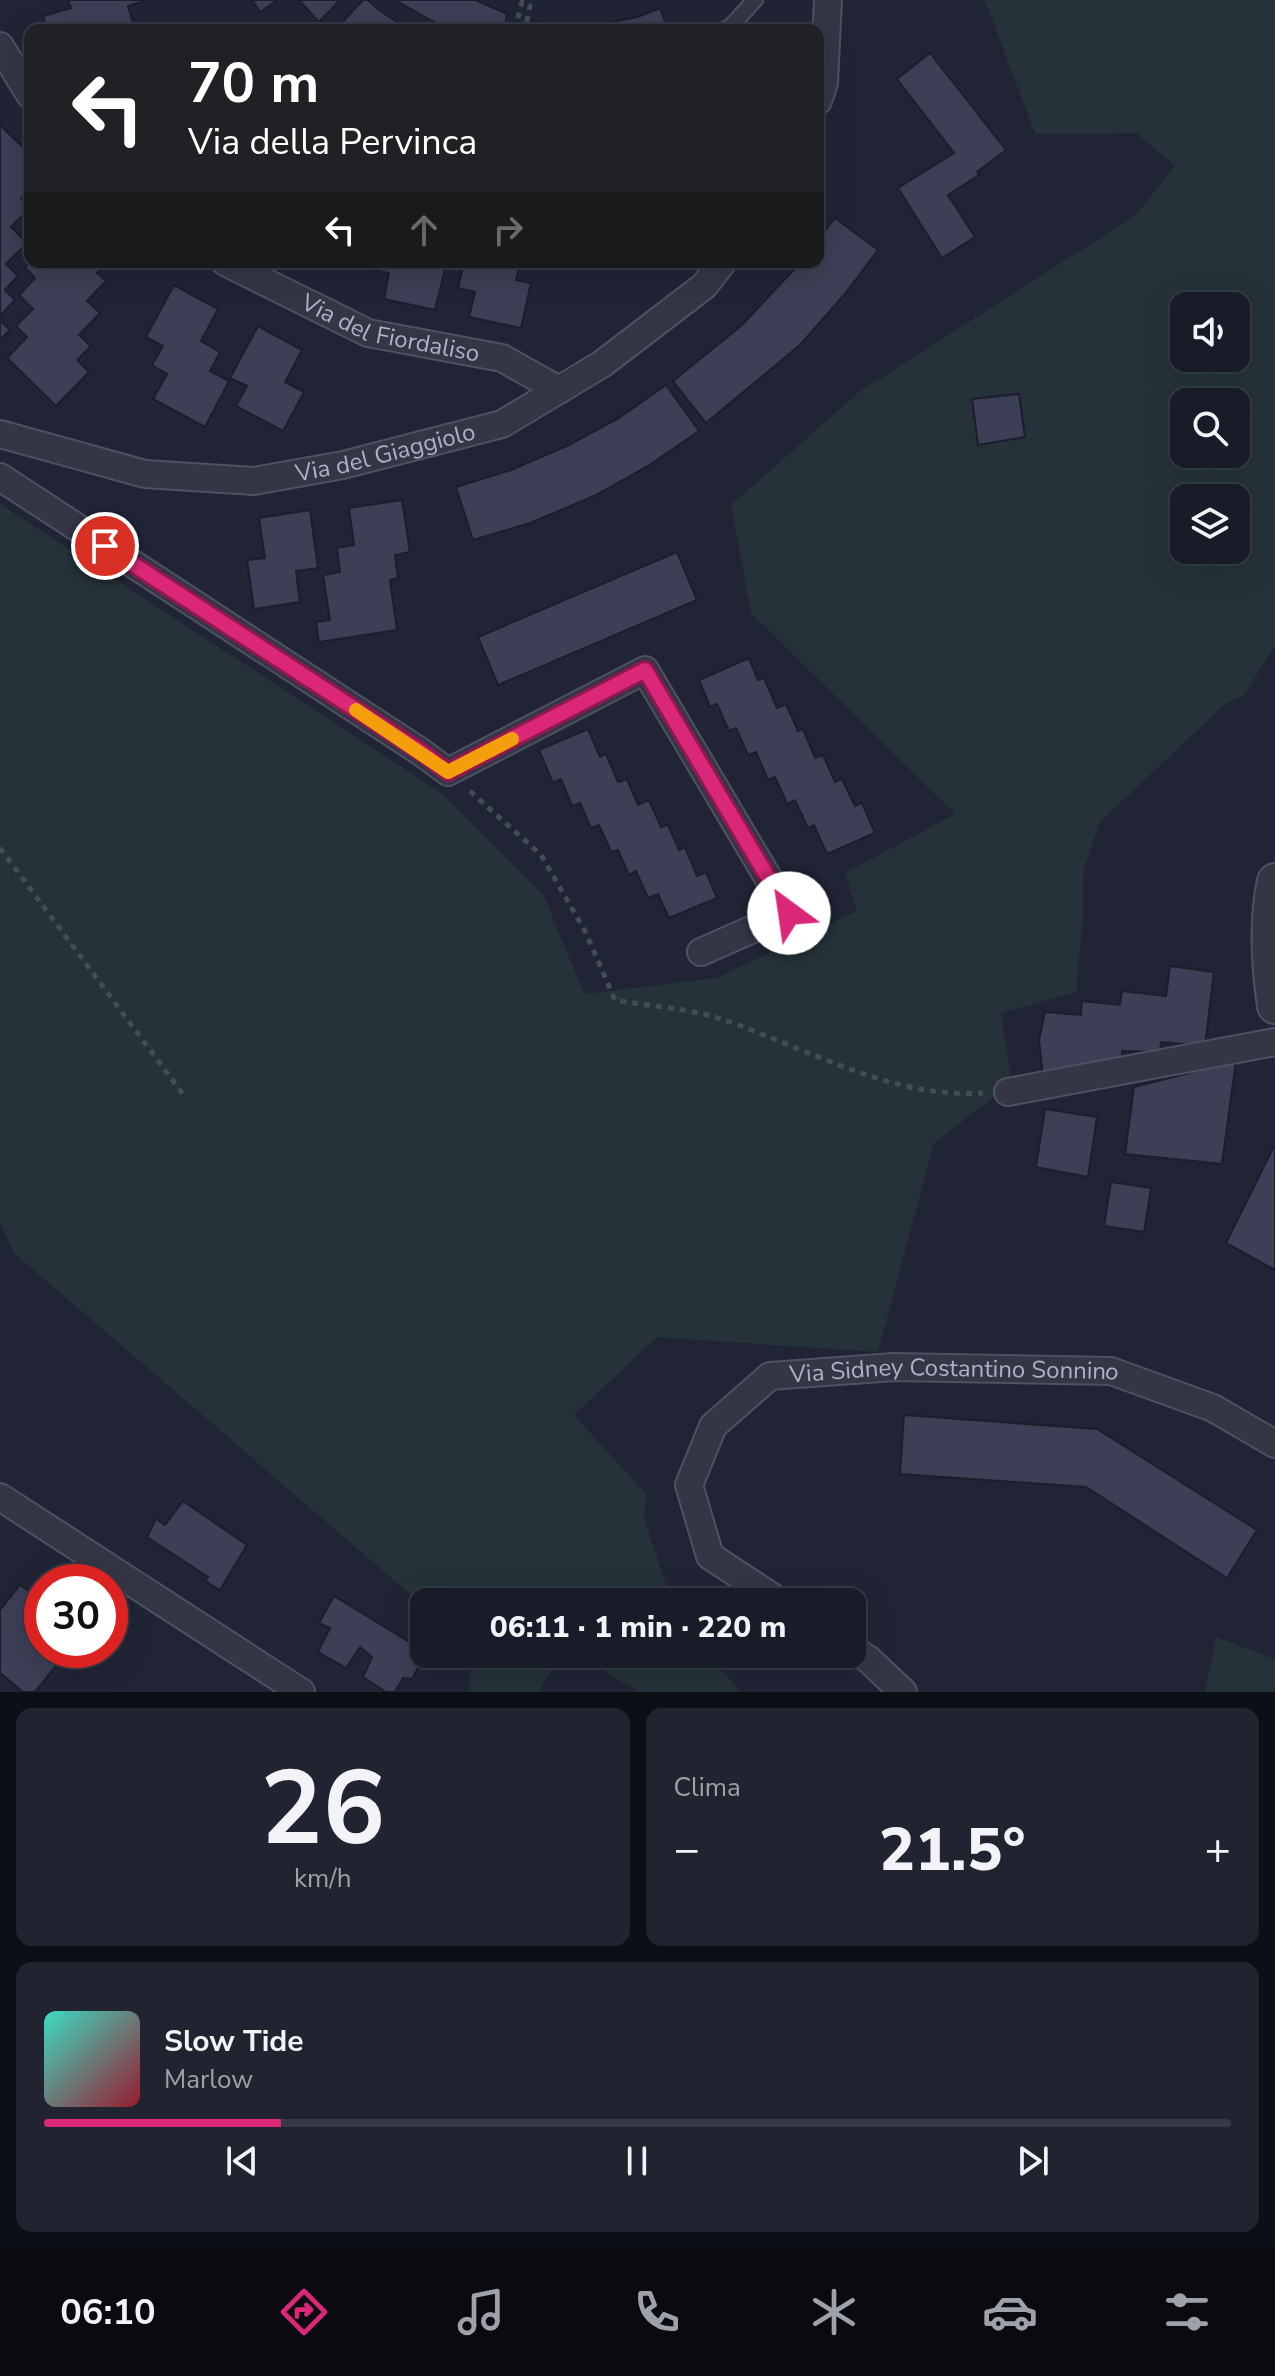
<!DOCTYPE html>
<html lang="it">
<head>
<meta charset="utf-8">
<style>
  body { margin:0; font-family:"Nunito Sans",sans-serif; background:#212430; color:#f1f3f6; height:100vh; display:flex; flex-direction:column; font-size:30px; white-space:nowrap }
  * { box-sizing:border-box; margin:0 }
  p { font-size:26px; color:#9fa1a8 }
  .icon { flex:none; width:44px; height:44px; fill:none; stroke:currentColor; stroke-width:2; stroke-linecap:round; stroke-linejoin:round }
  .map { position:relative; height:1692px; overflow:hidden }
  .details { display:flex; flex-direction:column; gap:16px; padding:16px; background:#0d0f16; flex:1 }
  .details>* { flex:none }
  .top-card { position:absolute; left:24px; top:24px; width:800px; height:244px; border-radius:16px; box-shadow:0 8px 32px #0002,0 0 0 2px #363945; background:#202124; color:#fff; overflow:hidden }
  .buttons { position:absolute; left:1170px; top:292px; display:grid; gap:16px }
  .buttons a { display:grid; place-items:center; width:80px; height:80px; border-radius:16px; background:#181b28; box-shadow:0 8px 32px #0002,0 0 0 2px #363945; font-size:40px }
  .speed { position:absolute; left:24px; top:1564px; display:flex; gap:16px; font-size:40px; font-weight:700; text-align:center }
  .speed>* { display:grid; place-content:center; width:104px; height:104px; border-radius:50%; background:#181b28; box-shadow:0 8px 32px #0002,0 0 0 2px #363945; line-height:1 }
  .speed .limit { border:12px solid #d22; background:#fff; color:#111 }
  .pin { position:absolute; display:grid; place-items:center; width:68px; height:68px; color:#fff; margin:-34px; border:4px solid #fff; border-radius:50%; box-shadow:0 2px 8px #0007 }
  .me { position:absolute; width:88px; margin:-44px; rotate:329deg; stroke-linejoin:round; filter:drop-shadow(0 0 6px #0008) }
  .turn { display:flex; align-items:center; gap:28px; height:168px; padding:0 32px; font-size:36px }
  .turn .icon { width:104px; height:104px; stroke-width:2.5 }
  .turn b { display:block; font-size:56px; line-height:68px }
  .lanes { display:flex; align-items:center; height:76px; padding:0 32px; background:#0003; justify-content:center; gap:40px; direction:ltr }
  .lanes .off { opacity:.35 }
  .big { font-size:60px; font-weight:800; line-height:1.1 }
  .details .card { flex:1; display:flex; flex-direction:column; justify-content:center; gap:12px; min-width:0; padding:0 28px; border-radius:16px; background:#212430 }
  .details .dial { align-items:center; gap:0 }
  .dial b { font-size:104px; line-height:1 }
  .song { display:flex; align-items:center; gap:24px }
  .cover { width:96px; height:96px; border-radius:12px; background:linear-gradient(135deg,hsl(170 70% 55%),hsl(350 70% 35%)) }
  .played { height:8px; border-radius:4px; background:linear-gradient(90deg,#db2777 20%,#363945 20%) }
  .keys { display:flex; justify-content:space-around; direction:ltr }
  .heat { display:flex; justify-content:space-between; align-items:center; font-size:44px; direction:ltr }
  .details .tiles { flex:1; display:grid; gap:16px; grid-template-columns:1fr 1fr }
  .card:last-child { grid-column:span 2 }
  .trip { position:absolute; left:410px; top:1588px; width:456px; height:80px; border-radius:16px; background:#181b28; box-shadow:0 8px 32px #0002,0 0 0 2px #363945; font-weight:800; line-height:80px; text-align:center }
  .tabs { display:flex; height:128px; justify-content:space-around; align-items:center; background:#0a0b10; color:#9fa1a8 }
  .tabs .icon { width:56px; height:56px }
  .tabs .on { color:#db2777 }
  .tabs b { font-size:36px; color:#f1f3f6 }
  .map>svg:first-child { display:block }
</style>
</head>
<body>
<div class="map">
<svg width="1275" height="1692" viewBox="0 0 1275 1692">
  <rect width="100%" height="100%" fill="#202435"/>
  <g fill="#253239" fill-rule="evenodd">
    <path d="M985,0H1275V645L1245,694L1225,704L1100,822L1084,869L1083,919L1076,992L1001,1013L1012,1083L934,1143L878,1352L657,1337L574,1415L646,1494L644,1518L672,1602H424V1606L14,1253L0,1222V504L440,792L544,896L584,994L716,978L857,911L845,873L955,814L751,613L731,505L859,392L1136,215L1175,165L1136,133L1035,134ZM1184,306H1236V358H1184ZM1184,402H1236V454H1184ZM1184,498H1236V550H1184Z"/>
    <polygon points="1216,1637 1275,1659 1275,1692 1205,1692"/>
    <polygon points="472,1654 560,1654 539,1692 469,1692"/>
    <polygon points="576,1654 708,1654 741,1692 639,1692"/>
  </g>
  <g fill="#3c3f55" stroke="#1b1e2c" stroke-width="2">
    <polygon points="68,0 144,0 145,1 128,6 133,23 109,30 47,30 43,16 71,8"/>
    <polygon points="252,0 278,0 260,12"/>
    <polygon points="299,0 340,0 319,22"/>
    <polygon points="363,0 368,0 379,10 409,30 335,30"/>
    <polygon points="395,0 476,0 507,14 504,30 448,30"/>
    <polygon points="660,8 668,30 529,30 532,21 562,26 611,22 638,17"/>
    <polygon points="930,53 1006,150 977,172 979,175 948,195 975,237 942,258 898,188 954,153 897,79"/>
    <polygon points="0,125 30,154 30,189 21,199 30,208 11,227 27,243 6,264 18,276 5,290 15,300 0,316"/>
    <polygon points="835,218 878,250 844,295 800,345 706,423 673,381 742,325 801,262 818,262 818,240"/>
    <polygon points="30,262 107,262 97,273 106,281 87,301 100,313 79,335 91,346 77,360 89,372 56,406 7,358 27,337 16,326 33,309 19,295 35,278 25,268"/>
    <polygon points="374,262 433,262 446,265 435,310 384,299 389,273 372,270"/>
    <polygon points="464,262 520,262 516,280 531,283 521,328 469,317 475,292 458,288"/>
    <polygon points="174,285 218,309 201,341 220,352 210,371 229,381 205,427 153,399 167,374 152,365 163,346 146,337"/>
    <polygon points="0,320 10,330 0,340"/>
    <polygon points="258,326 302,350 285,382 304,392 283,431 236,406 247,386 230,378"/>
    <polygon points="666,385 699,431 648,466 594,496 530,523 473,540 456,487 511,470 569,445 619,418"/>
    <polygon points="1019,394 1025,437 978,445 972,399"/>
    <polygon points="402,500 410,552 395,555 398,578 390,580 397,630 319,642 316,622 330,620 323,575 340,572 337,548 354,545 349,508"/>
    <polygon points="310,510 318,568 296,571 300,602 254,609 247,560 265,558 259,518"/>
    <polygon points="677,552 697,600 498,685 478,637"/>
    <polygon points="749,658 758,680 764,678 777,708 786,704 798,731 803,729 815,758 823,755 835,782 842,779 855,806 862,803 875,833 827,854 814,825 808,828 795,800 787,804 775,777 768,780 756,752 748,755 736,728 729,731 717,704 710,707 699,680"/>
    <polygon points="588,729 600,757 606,754 618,782 627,779 638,805 649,800 661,827 668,825 679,850 685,847 697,876 706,872 717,898 669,918 658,894 648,898 636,871 629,875 618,850 611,852 599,825 591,828 580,803 572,806 561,779 553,783 539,750"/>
    <polygon points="1170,966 1214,972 1205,1046 1161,1042 1160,1052 1122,1051 1122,1062 1043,1075 1039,1040 1045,1012 1081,1015 1082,1001 1120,1005 1122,991 1166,996"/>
    <polygon points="1236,1061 1222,1164 1125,1154 1134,1087"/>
    <polygon points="1045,1109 1097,1117 1088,1177 1036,1167"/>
    <polygon points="1275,1144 1275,1270 1226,1243"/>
    <polygon points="1111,1182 1151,1188 1144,1232 1104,1226"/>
    <polygon points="904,1415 1097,1429 1257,1530 1227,1578 1086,1487 900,1474"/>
    <polygon points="183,1501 247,1545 220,1590 205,1581 208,1577 147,1537 156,1519 165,1525"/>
    <polygon points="20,1585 42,1601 42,1650 69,1650 35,1692 23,1692 0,1673 0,1610"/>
    <polygon points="334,1596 424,1651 425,1654 412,1679 403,1678 395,1692 386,1692 363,1677 372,1657 360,1647 346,1668 318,1652 330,1628 319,1623"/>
  </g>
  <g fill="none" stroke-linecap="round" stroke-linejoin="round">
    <defs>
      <polyline id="service" points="724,30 731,26 755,0"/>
      <g id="minor">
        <polyline points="0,46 30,95"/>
        <polyline points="818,101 824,83 828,0"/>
        <path id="s1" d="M225,262L368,333L502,358L559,390"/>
        <path id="s2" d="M0,434L145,474L254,481L343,465L502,424L602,364L704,286L723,262"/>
        <polyline points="0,477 421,752 448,772 645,670 789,913 701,952"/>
        <polyline points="1008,1092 1275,1042"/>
        <polyline points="0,1497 301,1692"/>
        <path id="s3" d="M780,1602L710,1556L689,1485L713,1426L770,1376L894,1367L1111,1371L1213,1408L1275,1444"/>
        <polyline points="852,1649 868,1659 903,1692"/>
      </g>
      <path id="tertiary" d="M1275,881C1266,922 1269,965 1275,1006"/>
    </defs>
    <use href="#service" stroke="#4e5161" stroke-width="18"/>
    <use href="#minor" stroke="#4e5161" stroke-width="30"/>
    <use href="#tertiary" stroke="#4e5161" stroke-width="38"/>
    <g stroke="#424e56" stroke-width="5" stroke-dasharray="6 6" stroke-linecap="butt">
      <polyline points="515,30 522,2 530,6 525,30"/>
      <path d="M470,791L541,855L585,931L615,1000C648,1006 694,1009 724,1020C809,1049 892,1099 983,1093"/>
      <polyline points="0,848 185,1097"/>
    </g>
    <use href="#service" stroke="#343646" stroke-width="14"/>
    <use href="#minor" stroke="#343646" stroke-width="26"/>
    <use href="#tertiary" stroke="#343646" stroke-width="34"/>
  </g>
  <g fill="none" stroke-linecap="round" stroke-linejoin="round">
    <defs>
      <polyline id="route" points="105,546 421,752 448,772 645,670 789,913"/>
    </defs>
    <use href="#route" stroke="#8e194d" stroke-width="20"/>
    <use href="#route" stroke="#db2777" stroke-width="14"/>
    <polyline stroke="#f59e0b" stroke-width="14" points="356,710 448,772 512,739"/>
  </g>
  <g text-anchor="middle" stroke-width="8" stroke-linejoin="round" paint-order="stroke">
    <g font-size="24" fill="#aeb0c3" stroke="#191c2a">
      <text dy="8" stroke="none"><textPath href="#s1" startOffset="180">Via del Fiordaliso</textPath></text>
      <text dy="8" stroke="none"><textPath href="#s2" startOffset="394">Via del Giaggiolo</textPath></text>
      <text dy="8" stroke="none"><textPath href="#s3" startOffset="482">Via Sidney Costantino Sonnino</textPath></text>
    </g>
  </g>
</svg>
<div class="buttons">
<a><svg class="icon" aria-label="sound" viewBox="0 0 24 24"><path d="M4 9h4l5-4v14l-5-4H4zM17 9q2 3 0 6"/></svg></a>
<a><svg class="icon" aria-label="search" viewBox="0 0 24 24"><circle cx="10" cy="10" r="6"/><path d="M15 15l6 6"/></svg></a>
<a><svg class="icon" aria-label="layers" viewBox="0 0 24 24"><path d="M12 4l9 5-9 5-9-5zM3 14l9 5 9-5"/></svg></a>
</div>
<div class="speed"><div class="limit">30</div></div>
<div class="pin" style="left:105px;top:546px;background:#d93025"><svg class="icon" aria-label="arrive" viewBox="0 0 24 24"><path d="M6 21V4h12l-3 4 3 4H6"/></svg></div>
<svg class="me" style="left:789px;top:913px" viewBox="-20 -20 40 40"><circle r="19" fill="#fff"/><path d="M0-13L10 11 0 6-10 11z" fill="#db2777"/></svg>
<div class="trip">06:11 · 1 min · 220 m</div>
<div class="top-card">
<div class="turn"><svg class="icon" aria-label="left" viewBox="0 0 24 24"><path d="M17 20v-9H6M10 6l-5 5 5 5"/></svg><div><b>70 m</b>Via della Pervinca</div></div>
<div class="lanes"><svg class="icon" aria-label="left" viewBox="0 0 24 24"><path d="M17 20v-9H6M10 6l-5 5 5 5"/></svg><svg class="icon off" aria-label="ahead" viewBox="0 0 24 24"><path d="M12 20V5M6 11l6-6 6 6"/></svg><svg class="icon off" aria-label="right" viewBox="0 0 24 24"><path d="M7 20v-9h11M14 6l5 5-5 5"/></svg></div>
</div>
</div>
<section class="details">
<div class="tiles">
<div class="card dial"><b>26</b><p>km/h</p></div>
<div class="card"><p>Clima</p>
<div class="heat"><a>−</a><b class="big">21.5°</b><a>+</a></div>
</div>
<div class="card">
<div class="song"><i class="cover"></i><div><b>Slow Tide</b><p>Marlow</p></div></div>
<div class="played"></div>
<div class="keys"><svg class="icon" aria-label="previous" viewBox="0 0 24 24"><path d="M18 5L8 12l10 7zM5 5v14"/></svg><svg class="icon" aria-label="pause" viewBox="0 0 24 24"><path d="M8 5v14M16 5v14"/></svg><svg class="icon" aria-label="next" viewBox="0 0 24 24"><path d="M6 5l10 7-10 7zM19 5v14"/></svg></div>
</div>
</div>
</section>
<nav class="tabs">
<b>06:10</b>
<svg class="icon on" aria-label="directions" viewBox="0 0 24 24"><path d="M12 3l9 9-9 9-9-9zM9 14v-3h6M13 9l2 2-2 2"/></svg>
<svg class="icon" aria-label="music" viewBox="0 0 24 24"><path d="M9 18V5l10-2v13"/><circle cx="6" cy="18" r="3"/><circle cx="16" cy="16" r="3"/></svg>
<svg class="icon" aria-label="phone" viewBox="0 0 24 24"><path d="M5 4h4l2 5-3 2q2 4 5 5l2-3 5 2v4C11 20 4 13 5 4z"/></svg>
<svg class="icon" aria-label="climate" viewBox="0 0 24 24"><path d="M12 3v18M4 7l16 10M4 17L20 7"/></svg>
<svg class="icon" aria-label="car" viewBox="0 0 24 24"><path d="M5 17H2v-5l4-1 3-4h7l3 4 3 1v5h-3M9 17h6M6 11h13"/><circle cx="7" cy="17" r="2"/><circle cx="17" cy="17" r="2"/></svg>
<svg class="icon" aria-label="filters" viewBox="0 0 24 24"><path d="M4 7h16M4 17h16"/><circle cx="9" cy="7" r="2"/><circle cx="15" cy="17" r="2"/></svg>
</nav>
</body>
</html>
